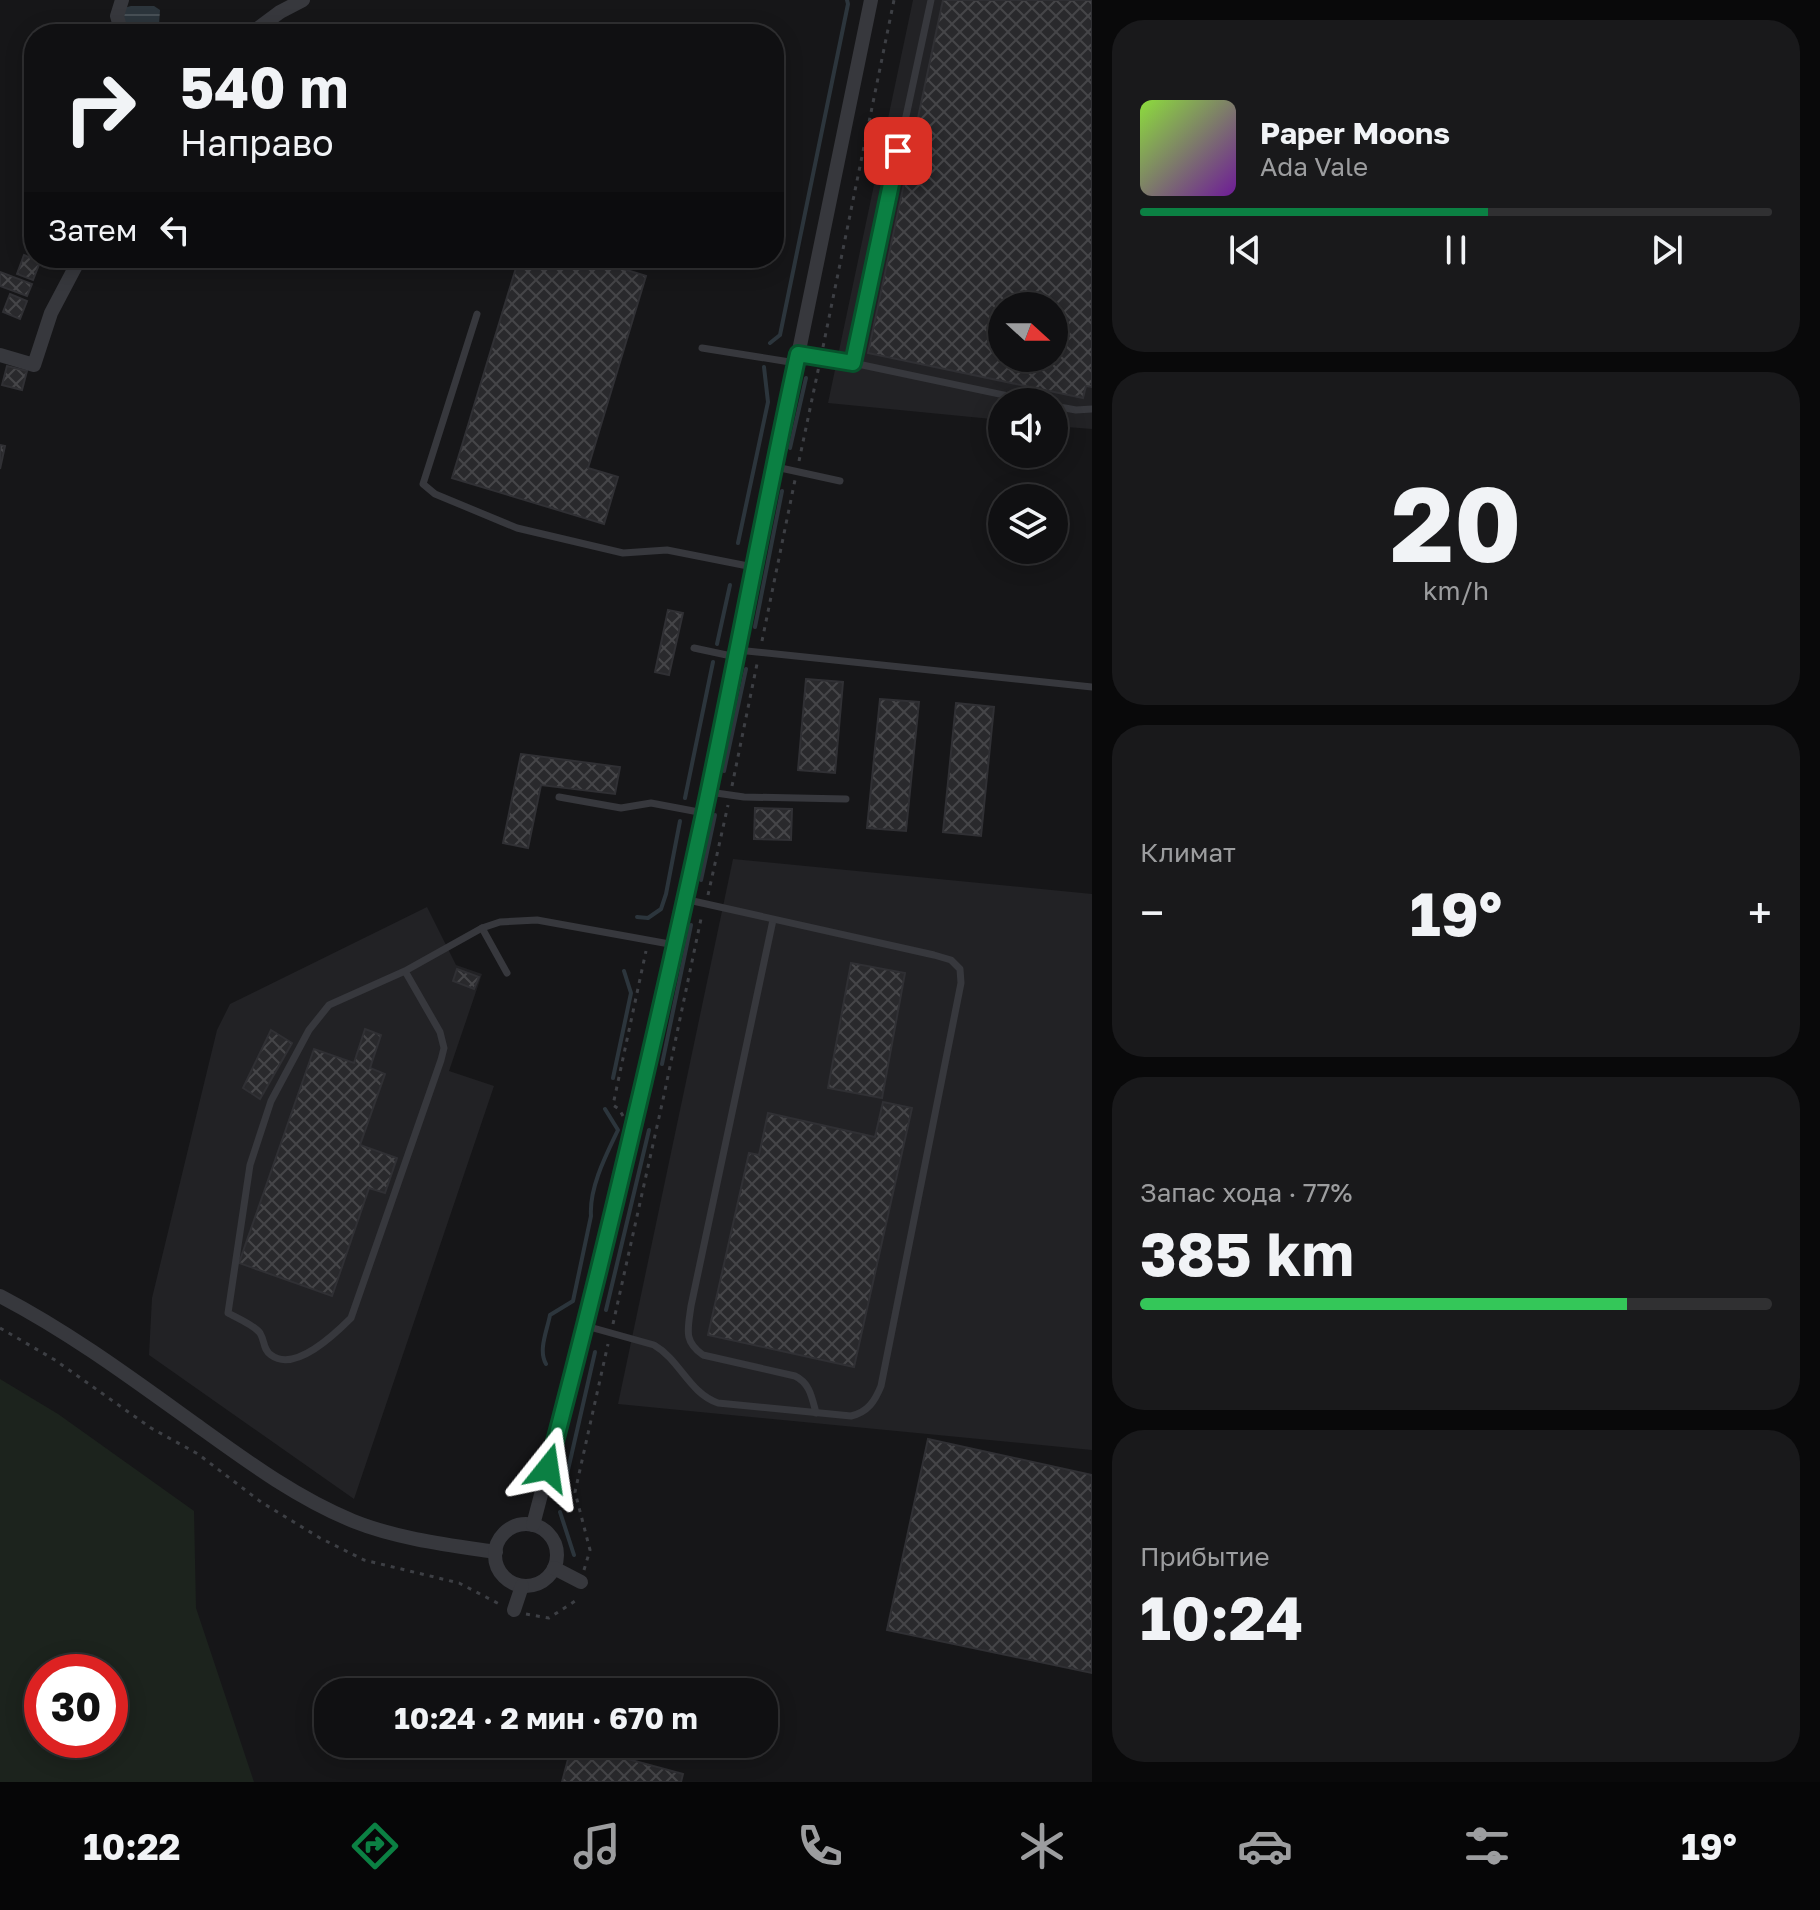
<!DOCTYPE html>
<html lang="ru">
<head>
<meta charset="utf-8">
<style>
  body { margin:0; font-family:"Golos Text",sans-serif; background:#19191b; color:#f1f3f6; height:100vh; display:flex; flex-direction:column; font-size:30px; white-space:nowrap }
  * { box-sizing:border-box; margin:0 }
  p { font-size:26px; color:#9c9d9f }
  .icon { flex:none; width:44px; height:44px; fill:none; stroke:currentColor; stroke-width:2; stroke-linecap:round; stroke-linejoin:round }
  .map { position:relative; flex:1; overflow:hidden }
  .details { display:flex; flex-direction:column; gap:20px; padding:20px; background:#09090a; width:728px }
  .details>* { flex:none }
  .hud { position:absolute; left:24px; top:24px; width:760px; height:244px; border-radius:32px; box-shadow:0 4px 20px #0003,0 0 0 2px #303032; background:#101012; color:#f1f3f6; overflow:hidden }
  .needle { width:52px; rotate:111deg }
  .tools { position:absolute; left:988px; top:292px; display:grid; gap:16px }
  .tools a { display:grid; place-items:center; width:80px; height:80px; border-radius:50%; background:#101012; box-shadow:0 4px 20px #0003,0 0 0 2px #303032; font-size:40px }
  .speed { position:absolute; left:24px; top:1654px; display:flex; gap:16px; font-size:40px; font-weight:700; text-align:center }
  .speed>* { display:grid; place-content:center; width:104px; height:104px; border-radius:50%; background:#101012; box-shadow:0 4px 20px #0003,0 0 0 2px #303032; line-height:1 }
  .speed .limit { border:12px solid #d22; background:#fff; color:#111 }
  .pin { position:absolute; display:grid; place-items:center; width:68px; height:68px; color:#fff; margin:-34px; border-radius:16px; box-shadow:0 4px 12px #0006 }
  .me { position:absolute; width:88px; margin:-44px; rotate:15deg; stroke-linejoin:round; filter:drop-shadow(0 0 6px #0008) }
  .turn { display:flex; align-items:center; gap:28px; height:168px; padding:0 24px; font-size:36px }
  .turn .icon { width:104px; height:104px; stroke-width:2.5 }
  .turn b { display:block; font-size:56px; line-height:68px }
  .then { display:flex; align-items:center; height:76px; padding:0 24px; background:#0003; gap:16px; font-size:30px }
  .big { font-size:60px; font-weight:700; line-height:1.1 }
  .details .widget { flex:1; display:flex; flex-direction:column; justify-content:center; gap:12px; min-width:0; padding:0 28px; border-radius:32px; background:#19191b }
  .details .dial { align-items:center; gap:0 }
  .dial b { font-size:104px; line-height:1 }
  .song { display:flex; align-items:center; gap:24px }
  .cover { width:96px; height:96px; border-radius:12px; background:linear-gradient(135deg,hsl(90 70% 55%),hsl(280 70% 35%)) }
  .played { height:8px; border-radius:4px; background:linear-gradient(90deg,#0b8043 55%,#303032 55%) }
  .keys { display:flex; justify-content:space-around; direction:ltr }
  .heat { display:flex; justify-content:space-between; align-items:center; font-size:44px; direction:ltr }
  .charge { height:12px; border-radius:6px; background:linear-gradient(90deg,#34c759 77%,#303032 0) }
  .trip { position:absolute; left:314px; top:1678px; width:464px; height:80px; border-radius:32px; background:#101012; box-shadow:0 4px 20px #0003,0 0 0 2px #303032; font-weight:700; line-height:80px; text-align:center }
  .menu { display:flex; height:128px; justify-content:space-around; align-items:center; background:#060607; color:#9c9d9f }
  .menu .icon { width:56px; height:56px }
  .menu .selected { color:#0b8043 }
  .menu b { font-size:36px; color:#f1f3f6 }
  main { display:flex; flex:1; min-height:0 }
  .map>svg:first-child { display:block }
</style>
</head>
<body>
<main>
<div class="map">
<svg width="1092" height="1782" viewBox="0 0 1092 1782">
  <defs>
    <pattern id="water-rules" width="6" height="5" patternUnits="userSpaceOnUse" patternTransform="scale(2)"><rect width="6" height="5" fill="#2c353c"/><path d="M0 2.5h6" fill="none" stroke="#485056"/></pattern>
    <pattern id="building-cross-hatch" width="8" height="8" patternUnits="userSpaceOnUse" patternTransform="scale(2)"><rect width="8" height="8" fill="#29292c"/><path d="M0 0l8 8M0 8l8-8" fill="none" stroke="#454548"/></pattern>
  </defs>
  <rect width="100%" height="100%" fill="#161618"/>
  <g fill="#222225" fill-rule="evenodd">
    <path d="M913,0H1092V429L1054,426V402H1002V420L828,403ZM1002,306H1054V358H1002Z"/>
    <polygon points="733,859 1092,894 1092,1450 618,1404"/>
    <polygon points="427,907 456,965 482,974 449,1071 494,1086 354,1499 149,1355 152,1298 217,1030 230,1004"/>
  </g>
  <path fill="#1c231d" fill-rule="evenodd" d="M0,1379L58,1414L194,1511L196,1608L254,1782H0ZM42,1672H110V1740H42Z"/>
  <path fill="url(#water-rules)" d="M131,6H154L160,10L159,25C145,33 131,32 121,18L124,8Z"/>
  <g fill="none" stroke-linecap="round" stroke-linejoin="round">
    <g stroke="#2c353c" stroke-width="4">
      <polyline points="770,343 780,335 848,4 847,0"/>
      <polyline points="790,448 806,378"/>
      <polyline points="738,543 768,402 764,367"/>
      <polyline points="755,627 782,491"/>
      <polyline points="717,644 730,585"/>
      <polyline points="724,771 746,669"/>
      <polyline points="685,798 713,662"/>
      <polyline points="701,880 715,815"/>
      <polyline points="637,917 648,918 661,909 666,894 680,821"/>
      <polyline points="662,1064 691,925"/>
      <polyline points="613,1078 631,993 624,971"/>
      <polyline points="606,1310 649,1130"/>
      <path d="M546,1364C538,1350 547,1331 550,1315L573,1301L591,1216C589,1188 606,1155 618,1130L605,1109"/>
      <polyline points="562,1496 595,1352"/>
      <polyline points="560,1512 574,1555"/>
    </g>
  </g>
  <g fill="url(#building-cross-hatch)" stroke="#303034" stroke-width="2" fill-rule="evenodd">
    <path d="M943,0H1092V387L1086,386L1083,398L868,353ZM1002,306H1054V358H1002Z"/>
    <polygon points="24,255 40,262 33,280 17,274"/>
    <polygon points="519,258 588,258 646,276 588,468 618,477 604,524 452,478"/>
    <polygon points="0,272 32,284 27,296 0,286"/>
    <polygon points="10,294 27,301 20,319 3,312"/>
    <polygon points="7,366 27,371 22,390 2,385"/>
    <polygon points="0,445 5,446 0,469"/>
    <polygon points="668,610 683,613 669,675 655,672"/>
    <polygon points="806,679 843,682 835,773 798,770"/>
    <polygon points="880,699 919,702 906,831 867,828"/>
    <polygon points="956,703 994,707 981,836 943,832"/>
    <polygon points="521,754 620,767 615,794 541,785 528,848 503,843"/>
    <polygon points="755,808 792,809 791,840 754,839"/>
    <polygon points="851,963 905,973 882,1098 828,1088"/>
    <polygon points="457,969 479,977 474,989 453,981"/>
    <polygon points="365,1029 381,1035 370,1068 385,1074 360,1145 397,1158 385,1193 369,1188 332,1296 239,1263 314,1049 354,1063"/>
    <polygon points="271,1030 292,1043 260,1099 243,1088"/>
    <polygon points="883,1102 912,1108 854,1367 708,1335 749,1153 759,1155 768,1113 875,1137"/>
    <polygon points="928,1439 1092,1475 1092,1673 887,1630"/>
    <polygon points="572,1744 683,1774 681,1782 562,1782"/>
  </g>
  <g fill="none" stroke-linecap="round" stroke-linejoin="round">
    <g stroke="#3d3f44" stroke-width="3" stroke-dasharray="4 6" stroke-linecap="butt">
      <polyline points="823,347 894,0"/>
      <polyline points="799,461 819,366"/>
      <polyline points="762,641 795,480"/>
      <polyline points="732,786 757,664"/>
      <polyline points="708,895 728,805"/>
      <polyline points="623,1116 619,1109 613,1105 646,951"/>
      <polyline points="613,1324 664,1095 702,914"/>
      <polyline points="0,1328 55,1360 151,1428 198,1454 261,1502 320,1538 364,1560 459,1583 503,1606"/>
      <polyline points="584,1570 590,1550 575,1492 608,1344"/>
      <polyline points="526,1614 549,1618 575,1601 577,1596"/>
    </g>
    <g stroke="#37383d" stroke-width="7">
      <polyline points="477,314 423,484 435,494 517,528 623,553 667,550 753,567"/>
      <polyline points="702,348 796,363"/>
      <polyline points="798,354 853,363 1037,402"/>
      <polyline points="853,363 931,0"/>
      <polyline points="1054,406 1076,410 1092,409"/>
      <polyline points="776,467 840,481"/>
      <polyline points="694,648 736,657"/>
      <polyline points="737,650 1092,687"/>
      <polyline points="709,792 744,797 846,799"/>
      <polyline points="559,797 621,808 651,803 704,813"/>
      <path d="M773,920L691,1306C688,1329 683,1341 703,1355L795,1376C810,1383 812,1398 816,1413"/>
      <polyline points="482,928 507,973"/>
      <path d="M405,971L440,1032L444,1048L441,1060L351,1318C335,1334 295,1373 271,1355C263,1350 265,1341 260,1333C254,1325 237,1318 228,1313L250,1165L271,1101L309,1030L329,1005L405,971L482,928L500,922L537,920L675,945"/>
      <path d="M586,1326L654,1345C680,1360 689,1393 718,1403L851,1416C868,1412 875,1401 881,1386L961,983L960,969L951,960L934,955L684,899"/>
    </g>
    <g stroke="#37383d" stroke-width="14">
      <polyline points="122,0 117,16 122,34"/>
      <polyline points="250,34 280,12 303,0"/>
      <polyline points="0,355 34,365 51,313 80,258"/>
      <path d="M0,1296C71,1333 134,1380 198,1426C248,1462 297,1498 353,1521C398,1539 449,1545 496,1552"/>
      <circle cx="526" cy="1555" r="31"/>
      <polyline points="533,1525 593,1297 643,1090 704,813 871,0"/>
      <polyline points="554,1568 581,1582"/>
      <polyline points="514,1610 522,1586"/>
    </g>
  </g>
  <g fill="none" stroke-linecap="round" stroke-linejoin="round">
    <defs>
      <path id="route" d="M548,1468C606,1250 657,1030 705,809C737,658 765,505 798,354L853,363L898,151"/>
    </defs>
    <use href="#route" stroke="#07532c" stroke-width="20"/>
    <use href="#route" stroke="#0b8043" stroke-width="14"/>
  </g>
</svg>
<div class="tools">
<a><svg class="needle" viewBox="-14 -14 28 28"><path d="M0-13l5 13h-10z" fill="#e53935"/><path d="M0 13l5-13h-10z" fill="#9c9d9f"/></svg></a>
<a><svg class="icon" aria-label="sound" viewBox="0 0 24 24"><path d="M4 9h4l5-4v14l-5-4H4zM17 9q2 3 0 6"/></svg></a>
<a><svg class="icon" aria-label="layers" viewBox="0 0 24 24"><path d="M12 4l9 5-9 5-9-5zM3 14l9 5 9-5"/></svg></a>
</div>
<div class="speed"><div class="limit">30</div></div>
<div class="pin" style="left:898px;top:151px;background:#d93025"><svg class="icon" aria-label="arrive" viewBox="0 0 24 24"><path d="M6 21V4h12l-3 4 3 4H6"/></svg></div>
<svg class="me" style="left:548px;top:1468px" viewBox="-20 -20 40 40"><path d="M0-17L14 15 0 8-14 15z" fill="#0b8043" stroke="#fff" stroke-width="4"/></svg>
<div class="trip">10:24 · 2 мин · 670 m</div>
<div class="hud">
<div class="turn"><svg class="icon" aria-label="right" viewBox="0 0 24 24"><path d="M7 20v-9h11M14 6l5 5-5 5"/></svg><div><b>540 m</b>Направо</div></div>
<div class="then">Затем<svg class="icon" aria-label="left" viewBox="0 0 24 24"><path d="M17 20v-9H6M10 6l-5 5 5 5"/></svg></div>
</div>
</div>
<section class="details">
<div class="widget">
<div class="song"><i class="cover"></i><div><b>Paper Moons</b><p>Ada Vale</p></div></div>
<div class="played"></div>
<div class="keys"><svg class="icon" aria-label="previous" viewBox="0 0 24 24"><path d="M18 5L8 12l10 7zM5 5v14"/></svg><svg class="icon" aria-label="pause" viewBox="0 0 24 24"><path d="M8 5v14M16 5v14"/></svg><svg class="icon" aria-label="next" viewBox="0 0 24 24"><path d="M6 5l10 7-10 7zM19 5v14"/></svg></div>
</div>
<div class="widget dial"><b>20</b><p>km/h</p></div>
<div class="widget"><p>Климат</p>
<div class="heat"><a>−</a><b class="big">19°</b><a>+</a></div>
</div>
<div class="widget"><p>Запас хода · 77%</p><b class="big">385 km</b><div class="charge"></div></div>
<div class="widget"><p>Прибытие</p><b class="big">10:24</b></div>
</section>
</main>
<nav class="menu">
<b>10:22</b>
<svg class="icon selected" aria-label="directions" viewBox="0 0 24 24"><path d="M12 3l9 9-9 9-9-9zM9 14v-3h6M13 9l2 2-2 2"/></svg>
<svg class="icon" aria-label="music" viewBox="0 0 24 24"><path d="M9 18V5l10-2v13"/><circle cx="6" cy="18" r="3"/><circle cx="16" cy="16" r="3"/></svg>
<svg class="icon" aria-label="phone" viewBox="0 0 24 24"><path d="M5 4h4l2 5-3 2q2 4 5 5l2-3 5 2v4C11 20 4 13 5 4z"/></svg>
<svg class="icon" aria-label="climate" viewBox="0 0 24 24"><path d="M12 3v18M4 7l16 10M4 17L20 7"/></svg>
<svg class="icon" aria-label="car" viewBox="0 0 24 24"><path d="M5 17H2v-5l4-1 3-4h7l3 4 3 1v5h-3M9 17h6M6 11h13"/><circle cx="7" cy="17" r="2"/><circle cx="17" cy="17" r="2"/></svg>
<svg class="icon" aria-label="filters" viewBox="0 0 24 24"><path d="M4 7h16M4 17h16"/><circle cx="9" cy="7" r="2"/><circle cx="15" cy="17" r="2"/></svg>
<b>19°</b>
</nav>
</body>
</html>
